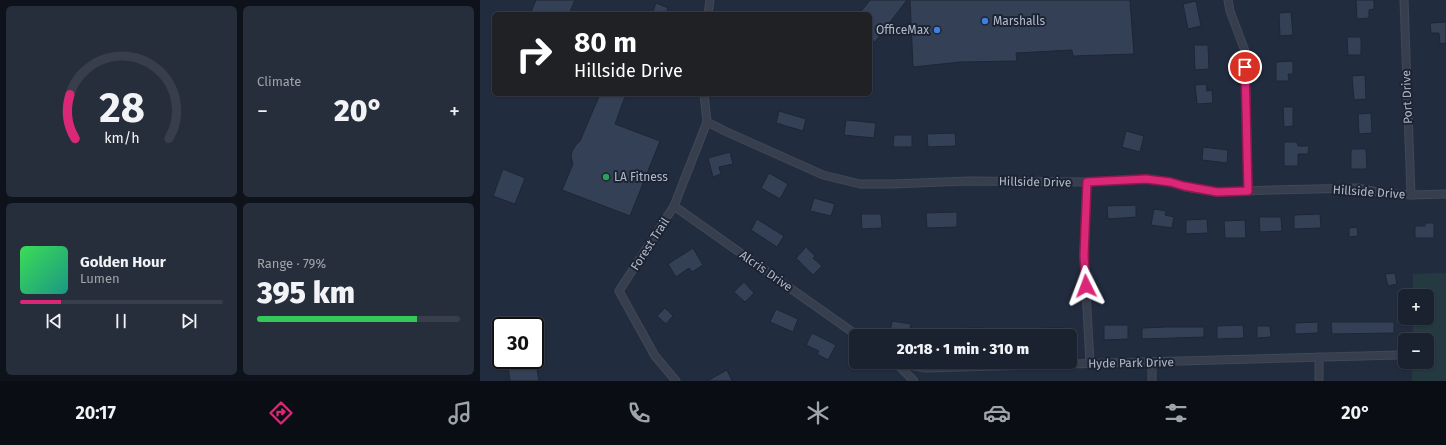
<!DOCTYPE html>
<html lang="en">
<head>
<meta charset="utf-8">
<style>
  body { margin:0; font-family:"Fira Sans",sans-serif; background:#272e3b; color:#f1f3f6; height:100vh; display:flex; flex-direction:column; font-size:15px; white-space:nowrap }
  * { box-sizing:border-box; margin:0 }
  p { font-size:13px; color:#9fa3aa }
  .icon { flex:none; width:22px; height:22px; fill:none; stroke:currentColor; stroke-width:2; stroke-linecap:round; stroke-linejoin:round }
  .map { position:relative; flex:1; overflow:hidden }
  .details { display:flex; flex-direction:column; gap:6px; padding:6px; background:#0e121a; width:480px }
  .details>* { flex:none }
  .guide { position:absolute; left:12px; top:12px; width:380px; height:84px; border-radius:6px; box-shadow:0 1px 3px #0004,0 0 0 1px #383e4b; background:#202124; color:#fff; overflow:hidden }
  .fabs { position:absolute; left:918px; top:289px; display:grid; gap:8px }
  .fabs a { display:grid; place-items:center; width:36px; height:36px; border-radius:6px; background:#1a212f; box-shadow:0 1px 3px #0004,0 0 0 1px #383e4b; font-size:20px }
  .speed { position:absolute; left:12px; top:317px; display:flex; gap:8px; font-size:20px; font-weight:700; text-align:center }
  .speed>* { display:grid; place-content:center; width:52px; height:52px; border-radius:50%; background:#1a212f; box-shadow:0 1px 3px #0004,0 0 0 1px #383e4b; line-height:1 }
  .speed .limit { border:2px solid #111; border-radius:6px; background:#fff; color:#111 }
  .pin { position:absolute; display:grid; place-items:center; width:34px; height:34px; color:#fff; margin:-17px; border:2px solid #fff; border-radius:50%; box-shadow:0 1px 4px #0007 }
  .me { position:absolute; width:44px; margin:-22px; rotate:357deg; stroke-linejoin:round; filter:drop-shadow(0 0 3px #0008) }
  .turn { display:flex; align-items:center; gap:14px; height:84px; padding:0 16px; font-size:18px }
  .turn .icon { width:52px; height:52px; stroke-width:2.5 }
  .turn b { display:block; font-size:28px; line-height:34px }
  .big { font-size:30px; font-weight:800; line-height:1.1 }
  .details .widget { flex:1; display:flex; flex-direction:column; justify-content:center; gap:6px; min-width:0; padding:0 14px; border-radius:6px; background:#272e3b }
  .details .dial { align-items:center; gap:0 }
  .dial svg { height:104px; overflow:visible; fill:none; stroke:#383e4b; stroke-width:7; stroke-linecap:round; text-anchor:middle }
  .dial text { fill:#f1f3f6; stroke:none }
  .song { display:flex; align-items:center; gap:12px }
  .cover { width:48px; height:48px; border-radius:6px; background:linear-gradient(135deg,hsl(130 70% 55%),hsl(170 70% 35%)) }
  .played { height:4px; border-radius:2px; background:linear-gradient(90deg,#db2777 20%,#383e4b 20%) }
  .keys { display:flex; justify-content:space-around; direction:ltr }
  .heat { display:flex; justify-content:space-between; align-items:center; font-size:22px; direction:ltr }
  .charge { height:6px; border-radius:3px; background:linear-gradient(90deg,#34c759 79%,#383e4b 0) }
  .details .tiles { flex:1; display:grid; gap:6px; grid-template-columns:repeat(2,1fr) }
  .trip { position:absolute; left:369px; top:329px; width:228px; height:40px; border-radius:6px; background:#1a212f; box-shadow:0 1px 3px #0004,0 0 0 1px #383e4b; font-weight:800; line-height:40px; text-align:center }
  .dock { display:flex; height:64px; justify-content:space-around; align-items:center; background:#0a0d13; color:#9fa3aa }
  .dock .icon { width:28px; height:28px }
  .dock .active { color:#db2777 }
  .dock b { font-size:18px; color:#f1f3f6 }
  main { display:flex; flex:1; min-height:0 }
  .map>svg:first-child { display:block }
</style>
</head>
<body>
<main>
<section class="details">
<div class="tiles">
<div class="widget dial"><svg viewBox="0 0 100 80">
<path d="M14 69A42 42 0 1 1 86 69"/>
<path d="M14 69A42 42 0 0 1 10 35" stroke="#db2777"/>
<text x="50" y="56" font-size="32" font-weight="700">28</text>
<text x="50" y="72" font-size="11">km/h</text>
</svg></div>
<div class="widget"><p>Climate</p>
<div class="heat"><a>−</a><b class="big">20°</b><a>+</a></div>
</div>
<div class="widget">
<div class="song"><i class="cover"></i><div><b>Golden Hour</b><p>Lumen</p></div></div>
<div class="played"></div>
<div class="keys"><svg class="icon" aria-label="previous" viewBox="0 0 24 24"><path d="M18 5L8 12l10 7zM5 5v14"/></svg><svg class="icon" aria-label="pause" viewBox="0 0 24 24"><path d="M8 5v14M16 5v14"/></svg><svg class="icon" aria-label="next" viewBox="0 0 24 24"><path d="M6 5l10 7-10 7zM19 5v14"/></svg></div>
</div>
<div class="widget"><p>Range · 79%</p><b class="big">395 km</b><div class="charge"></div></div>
</div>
</section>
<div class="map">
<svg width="966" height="381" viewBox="0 0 966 381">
  <rect width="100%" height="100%" fill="#222c3f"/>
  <polygon fill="#243a40" points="966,273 966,381 932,381 932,362 947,362 947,340 933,340 933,318 947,318 947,296 933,296 933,274"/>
  <g fill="#344055" stroke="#1e2635">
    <polygon points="56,0 95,0 89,14 50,14"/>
    <polygon points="390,0 427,0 395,42 390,38 390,14 379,14"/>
    <polygon points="430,0 650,0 654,54 593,56 592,50 536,53 537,61 481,62 433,67"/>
    <polygon points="876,0 894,0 894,9 889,10 889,18 877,19"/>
    <polygon points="716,1 721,26 708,29 703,4"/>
    <polygon points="176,3 188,8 185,14 172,14"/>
    <polygon points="811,12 813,35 800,36 799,13"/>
    <polygon points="966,22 966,43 960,44 959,33 951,33 950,23"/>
    <polygon points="867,37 881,37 881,55 868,55"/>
    <polygon points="714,45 728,45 729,69 715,70"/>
    <polygon points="813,61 813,74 808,74 809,81 796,81 796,62"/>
    <polygon points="885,75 886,99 874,100 872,76"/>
    <polygon points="726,84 727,91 732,90 733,103 717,104 715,85"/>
    <polygon points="120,94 146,94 135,124 180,141 150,216 82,190 93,164 91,157 92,151 96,145 100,141"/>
    <polygon points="803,107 813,107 813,126 804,127"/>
    <polygon points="299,111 326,119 323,131 296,123"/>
    <polygon points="891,113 892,133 879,134 878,114"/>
    <polygon points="366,120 396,123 394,138 364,135"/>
    <polygon points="646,131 664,136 660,152 642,147"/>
    <polygon points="475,133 476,146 448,147 447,134"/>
    <polygon points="414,135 432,135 432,147 413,147"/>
    <polygon points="804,142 817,142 818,146 829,146 828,154 818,154 818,166 804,166"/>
    <polygon points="723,147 748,150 747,163 722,160"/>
    <polygon points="871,149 886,149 887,169 871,169"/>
    <polygon points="250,152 253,164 239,167 241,174 233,177 228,158"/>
    <polygon points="23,169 45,178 35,204 13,196"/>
    <polygon points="289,173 308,184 300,199 281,188"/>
    <polygon points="334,198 355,204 351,216 330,211"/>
    <polygon points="656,205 656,217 628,219 627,206"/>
    <polygon points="674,209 686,211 685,215 694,217 692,228 671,225"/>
    <polygon points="477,212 477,227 447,228 446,213"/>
    <polygon points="381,214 401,214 402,228 382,229"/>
    <polygon points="840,214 841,228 814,229 814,215"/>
    <polygon points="779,217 801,217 802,231 780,232"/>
    <polygon points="277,219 304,236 297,247 271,230"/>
    <polygon points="727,219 728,233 706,234 706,220"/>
    <polygon points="765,220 766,238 745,238 744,221"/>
    <polygon points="945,223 954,223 954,238 935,238 935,226 945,226"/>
    <polygon points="877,227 878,236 869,237 869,228"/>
    <polygon points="326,247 335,256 333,258 342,266 333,275 316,258"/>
    <polygon points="213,248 223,265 212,272 209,268 196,277 188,264"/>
    <polygon points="915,273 917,284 908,286 905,274"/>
    <polygon points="264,282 274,293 265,302 254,292"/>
    <polygon points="185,308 193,316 186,324 177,316"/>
    <polygon points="296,309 318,319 313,332 290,322"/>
    <polygon points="412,321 431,324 429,335 410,333"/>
    <polygon points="838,322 838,333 815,334 815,323"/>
    <polygon points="851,322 914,322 914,333 852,334"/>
    <polygon points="624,325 648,325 648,339 624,340"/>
    <polygon points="763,325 764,338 737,339 737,326"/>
    <polygon points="777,326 790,326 791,337 777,338"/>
    <polygon points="589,327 589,336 564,336 564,328"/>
    <polygon points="687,327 724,327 724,337 662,339 662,328"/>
    <rect x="486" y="328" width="17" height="8"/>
    <polygon points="332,333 356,345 348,360 337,354 339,351 326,345"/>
    <polygon points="56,363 59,381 30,381 28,367"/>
    <polygon points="247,370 252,381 227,381"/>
  </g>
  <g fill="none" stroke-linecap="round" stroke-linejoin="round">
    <defs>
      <g id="minor">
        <polyline points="748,0 750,11 765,51 768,191"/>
        <polyline points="924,0 931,195"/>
        <polyline points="228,14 230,0"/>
        <polyline points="227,122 247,132 343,175 380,184 412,184 489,181 607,182 666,179 690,182 705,187 737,192 792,190 878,188 902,193 931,195 966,194"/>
        <polyline points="607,182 604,256 610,363"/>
        <polyline points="194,206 378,336"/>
        <polyline points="839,357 839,381"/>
        <polyline points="416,363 446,368 918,355"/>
        <polyline points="416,363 434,381"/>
        <polyline points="672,363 672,381"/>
        <polyline points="196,381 175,356 139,291 194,206 227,122 224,94"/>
      </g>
    </defs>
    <use href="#minor" stroke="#404857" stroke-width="9"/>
    <use href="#minor" stroke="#373f4e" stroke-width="7"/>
  </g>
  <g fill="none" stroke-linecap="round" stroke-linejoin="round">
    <defs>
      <polyline id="route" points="606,286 604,256 607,182 666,179 690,182 704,186 737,192 768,191 765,67"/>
    </defs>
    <use href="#route" stroke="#8e194d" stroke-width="10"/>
    <use href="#route" stroke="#db2777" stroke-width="7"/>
  </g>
  <g fill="#3f7fe0" stroke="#1c2433" stroke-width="1.5">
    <circle cx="505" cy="21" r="4"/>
    <circle cx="457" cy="30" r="4"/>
  </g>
  <circle fill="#2e9e5b" stroke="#1c2433" stroke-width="1.5" cx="126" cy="177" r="4"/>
  <g text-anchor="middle" stroke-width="4" stroke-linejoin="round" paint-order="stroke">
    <g font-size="12" fill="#b2baca" stroke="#1c2433" text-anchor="start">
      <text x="513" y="25">Marshalls</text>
      <text x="449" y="34" text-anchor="end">OfficeMax</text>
      <text x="134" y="181">LA Fitness</text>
    </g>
    <g font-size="12" fill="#b2baca" stroke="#1c2433">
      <text transform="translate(927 97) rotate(-92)" y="4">Port Drive</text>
      <text transform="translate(555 182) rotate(1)" y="4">Hillside Drive</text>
      <text transform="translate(889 192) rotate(4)" y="4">Hillside Drive</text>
      <text transform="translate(170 244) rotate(-57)" y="4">Forest Trail</text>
      <text transform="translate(286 271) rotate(35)" y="4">Alcris Drive</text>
      <text transform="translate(651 363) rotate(-1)" y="4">Hyde Park Drive</text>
    </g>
  </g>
</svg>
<div class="fabs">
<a>+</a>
<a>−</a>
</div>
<div class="speed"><div class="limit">30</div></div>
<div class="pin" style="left:765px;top:67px;background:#d93025"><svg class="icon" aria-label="arrive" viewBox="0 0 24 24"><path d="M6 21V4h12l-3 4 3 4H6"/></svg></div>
<svg class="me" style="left:606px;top:286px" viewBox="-20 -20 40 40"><path d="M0-17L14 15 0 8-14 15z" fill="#db2777" stroke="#fff" stroke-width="4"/></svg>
<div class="trip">20:18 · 1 min · 310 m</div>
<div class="guide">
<div class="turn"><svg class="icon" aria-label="right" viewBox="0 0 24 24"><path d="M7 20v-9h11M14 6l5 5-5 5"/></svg><div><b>80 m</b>Hillside Drive</div></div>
</div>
</div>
</main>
<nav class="dock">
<b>20:17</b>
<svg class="icon active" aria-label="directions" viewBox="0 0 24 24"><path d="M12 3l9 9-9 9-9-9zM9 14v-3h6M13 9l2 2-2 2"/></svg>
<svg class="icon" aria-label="music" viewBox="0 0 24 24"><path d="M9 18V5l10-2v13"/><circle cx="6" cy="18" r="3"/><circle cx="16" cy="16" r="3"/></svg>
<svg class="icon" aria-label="phone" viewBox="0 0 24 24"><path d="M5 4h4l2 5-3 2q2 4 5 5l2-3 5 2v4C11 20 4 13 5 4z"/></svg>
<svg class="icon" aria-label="climate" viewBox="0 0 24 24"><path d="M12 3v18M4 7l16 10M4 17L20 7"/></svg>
<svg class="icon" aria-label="car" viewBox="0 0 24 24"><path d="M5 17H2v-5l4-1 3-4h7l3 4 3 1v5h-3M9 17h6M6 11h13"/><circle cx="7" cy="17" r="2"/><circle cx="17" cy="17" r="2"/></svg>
<svg class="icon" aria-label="filters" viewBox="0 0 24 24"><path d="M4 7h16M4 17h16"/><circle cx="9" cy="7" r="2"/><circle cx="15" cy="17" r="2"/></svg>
<b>20°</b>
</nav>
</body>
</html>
